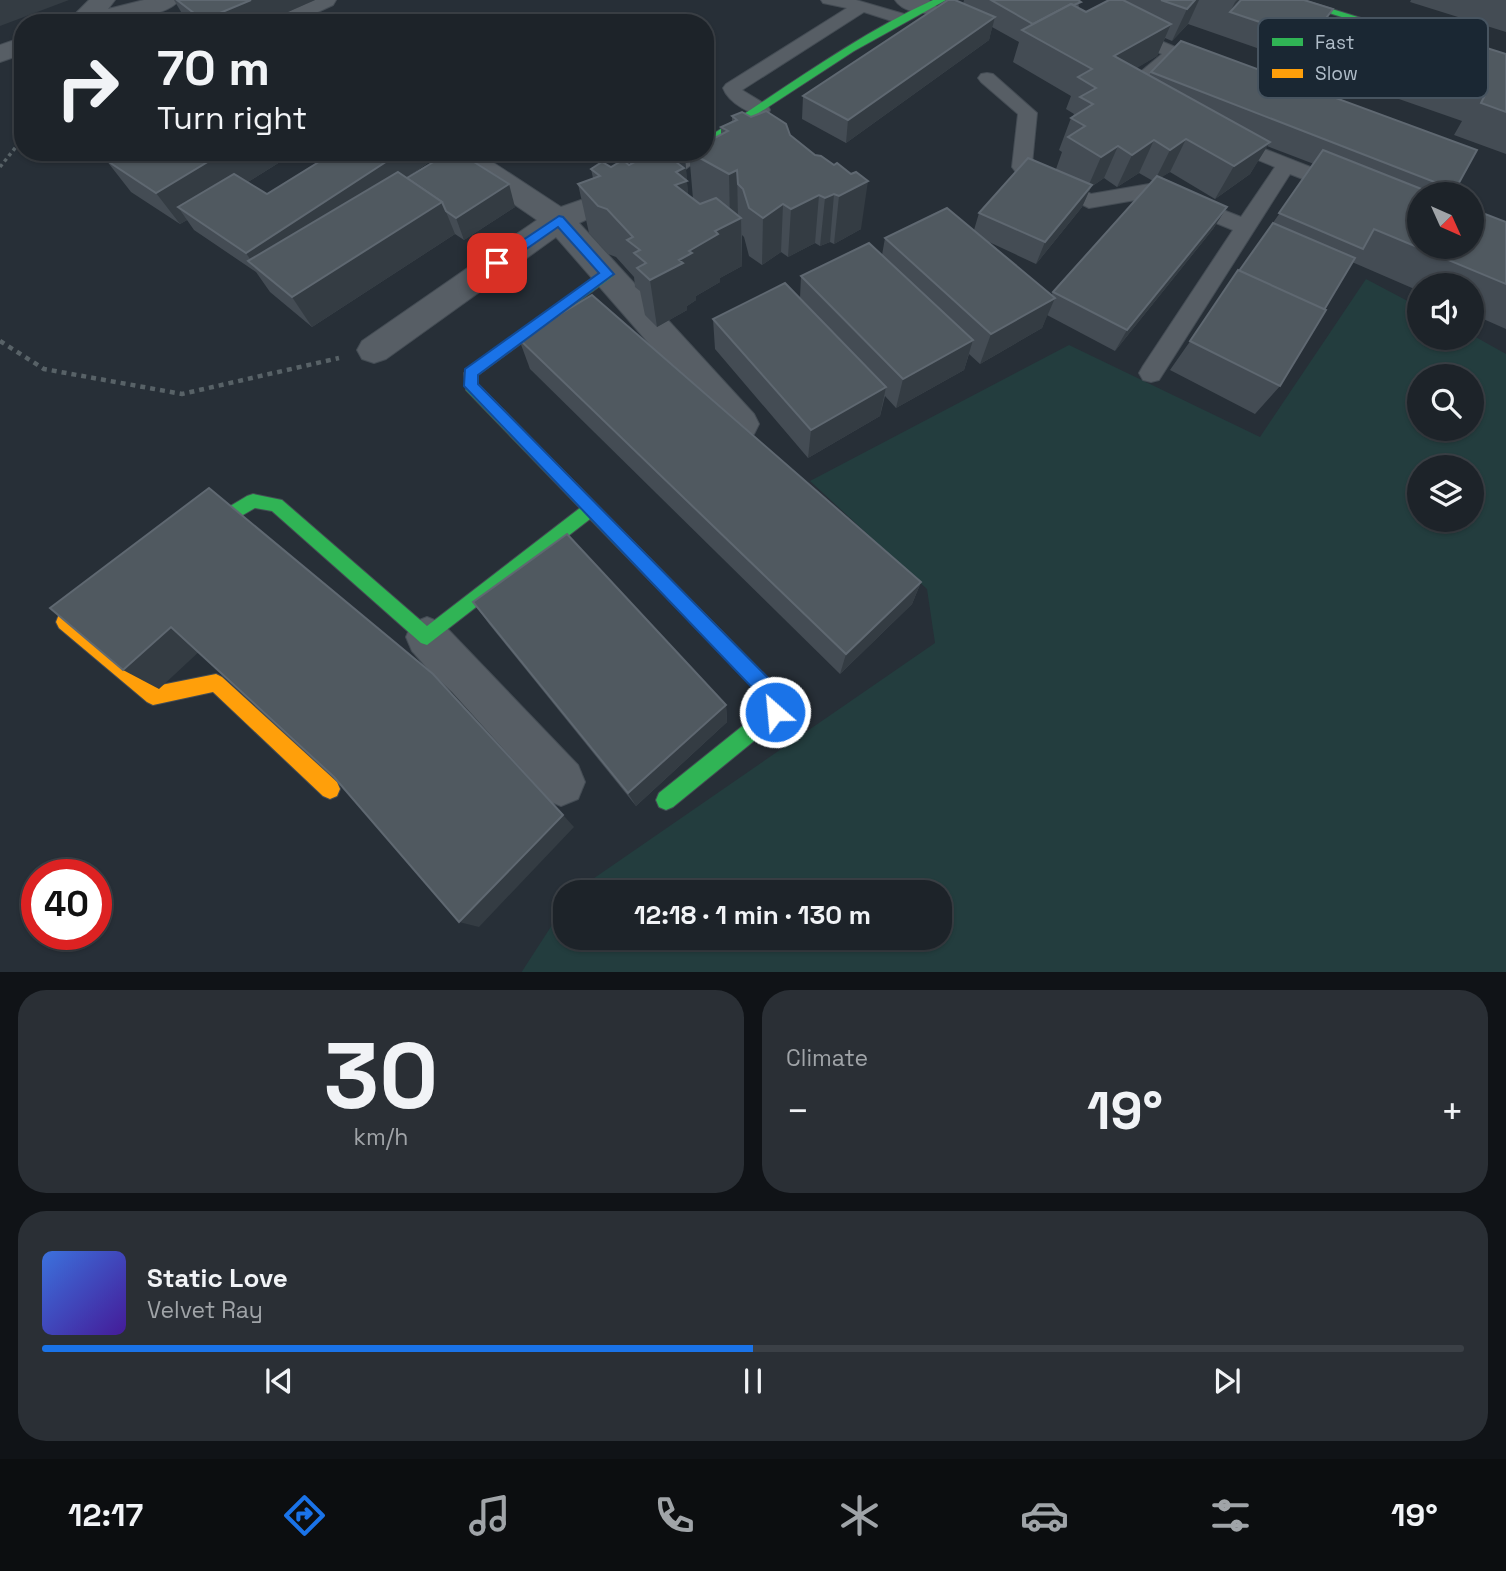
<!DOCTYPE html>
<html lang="en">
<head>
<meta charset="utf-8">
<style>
  body { margin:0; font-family:"Space Grotesk",sans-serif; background:#2a2f35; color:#f1f3f6; height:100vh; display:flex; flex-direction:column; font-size:26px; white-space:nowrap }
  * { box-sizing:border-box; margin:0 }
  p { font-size:23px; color:#a0a4a8 }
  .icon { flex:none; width:38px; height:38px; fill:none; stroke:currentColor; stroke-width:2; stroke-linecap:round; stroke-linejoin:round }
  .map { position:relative; height:972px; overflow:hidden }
  .drawer { display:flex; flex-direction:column; gap:18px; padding:18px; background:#101317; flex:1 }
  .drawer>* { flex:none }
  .hud { position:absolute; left:14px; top:14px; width:700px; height:147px; border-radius:28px; box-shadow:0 2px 5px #0004,0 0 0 2px #3b4046; background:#1d2329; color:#f1f3f6; overflow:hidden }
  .needle { width:46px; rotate:135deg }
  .tools { position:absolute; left:1407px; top:182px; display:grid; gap:14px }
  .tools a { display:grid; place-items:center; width:77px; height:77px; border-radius:50%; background:#1d2329; box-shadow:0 2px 5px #0004,0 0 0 2px #3b4046; font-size:35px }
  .speed { position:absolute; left:21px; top:859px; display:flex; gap:14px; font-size:35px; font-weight:700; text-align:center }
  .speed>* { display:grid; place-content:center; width:91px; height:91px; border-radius:50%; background:#1d2329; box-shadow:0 2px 5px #0004,0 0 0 2px #3b4046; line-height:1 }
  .speed .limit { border:10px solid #d22; background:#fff; color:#111 }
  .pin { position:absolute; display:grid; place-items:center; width:60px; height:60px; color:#fff; margin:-30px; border-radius:14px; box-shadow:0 4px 10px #0006 }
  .me { position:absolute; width:77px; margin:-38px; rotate:333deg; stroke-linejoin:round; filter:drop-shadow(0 0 5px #0008) }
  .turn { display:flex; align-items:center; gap:24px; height:147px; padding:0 28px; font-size:32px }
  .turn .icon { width:91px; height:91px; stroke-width:2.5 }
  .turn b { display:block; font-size:49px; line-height:60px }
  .big { font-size:52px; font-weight:700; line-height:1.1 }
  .drawer .tile { flex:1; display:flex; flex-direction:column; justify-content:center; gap:10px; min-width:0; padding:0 24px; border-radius:28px; background:#2a2f35 }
  .drawer .dial { align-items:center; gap:0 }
  .dial b { font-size:91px; line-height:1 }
  .song { display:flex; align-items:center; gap:21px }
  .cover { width:84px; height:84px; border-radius:10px; background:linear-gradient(135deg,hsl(220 70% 55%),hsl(260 70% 35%)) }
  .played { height:7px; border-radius:4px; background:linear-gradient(90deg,#1a73e8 50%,#3b4046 50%) }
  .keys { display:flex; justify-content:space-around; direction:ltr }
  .heat { display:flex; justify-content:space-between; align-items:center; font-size:38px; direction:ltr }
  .drawer .tiles { flex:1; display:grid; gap:18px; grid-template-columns:1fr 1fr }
  .tile:last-child { grid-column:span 2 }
  .trip { position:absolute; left:553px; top:880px; width:399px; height:70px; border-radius:28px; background:#1d2329; box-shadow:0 2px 5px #0004,0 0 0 2px #3b4046; font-weight:700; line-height:70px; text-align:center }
  .dock { display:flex; height:112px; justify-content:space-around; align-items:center; background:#0c0e10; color:#a0a4a8 }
  .dock .icon { width:49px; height:49px }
  .dock .selected { color:#1a73e8 }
  .dock b { font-size:32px; color:#f1f3f6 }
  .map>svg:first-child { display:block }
</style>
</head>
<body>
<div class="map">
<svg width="1506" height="973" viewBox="0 0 1506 973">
  <rect width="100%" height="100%" fill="#272f37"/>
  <path fill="#233d3e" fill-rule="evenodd" d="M1366,279L1419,307V338H1472V335L1506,354V972L521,973L565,905V938H940V892H574L935,643L927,589L810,481L1069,345L1260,437ZM1419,376H1472V429H1419ZM1419,467H1472V520H1419Z"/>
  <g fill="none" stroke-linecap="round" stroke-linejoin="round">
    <defs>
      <g id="lane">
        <path d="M821,0H856L904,14L906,18L898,23L864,12L742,90L768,106L770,110L768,114C753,118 728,102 723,88L726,84L847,8L823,3Z"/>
        <polygon points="1130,28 1180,49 1183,53 1129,101 1122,103 1113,97 1115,93 1162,54 1124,37 1121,33 1124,29"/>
        <polygon points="987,73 993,74 1037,113 1032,164 1091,194 1155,183 1241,217 1275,167 1222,145 1219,141 1222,137 1229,135 1346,181 1349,186 1346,191 1339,193 1290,174 1159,380 1151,382 1143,380 1139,373 1143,366 1233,230 1153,197 1089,208 1015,171 1012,167 1018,114 981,82 978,78 981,74"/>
      </g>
      <g id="street">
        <path d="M89,0H115L108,9L144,0H179C165,21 90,23 66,23Z"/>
        <polygon points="304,0 336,0 333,5 294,23 261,23 264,18"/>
        <path d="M895,0H929L937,7L934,12C921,15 902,11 895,0Z"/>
        <polygon points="23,37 23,54 0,62 0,45"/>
        <polygon points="443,152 477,152 561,207 581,200 592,203 596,210 592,217 579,223 754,414 759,424 754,434 741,439 728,434 556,237 386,359 374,363 362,359 357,350 362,341 537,220 447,158"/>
        <path d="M670,152H705L701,158C681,171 653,198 629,191L624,184L629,177Z"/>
        <polygon points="427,617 442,623 578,765 585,782 578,799 561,806 544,799 412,651 406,637 412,623"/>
      </g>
      <g id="fast">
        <path d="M933,0H946L854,51L705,148V139C781,92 852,37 933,0Z"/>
        <polygon points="1288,0 1303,0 1506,63 1506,69"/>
        <polygon points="607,269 614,274 612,277 478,375 478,384 778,688 784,712 782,718 673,807 666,810 659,807 656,800 659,793 765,708 764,698 590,519 427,645 421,643 272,511 255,508 193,544 187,542 185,537 187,532 247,496 253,494 282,500 427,626 580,508 466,390 464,373"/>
      </g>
      <polygon id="slow" points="106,581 112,584 114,589 112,594 76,615 75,619 156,686 216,674 222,677 337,782 340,789 337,796 330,799 323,796 213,692 153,705 147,702 59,628 56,622 63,604"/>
    </defs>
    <use href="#lane" stroke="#444c54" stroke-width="2"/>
    <use href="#street" stroke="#444c54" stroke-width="2"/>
    <use href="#fast" stroke="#444c54" stroke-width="2"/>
    <use href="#slow" stroke="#444c54" stroke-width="2"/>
    <polyline stroke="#586267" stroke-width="3.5" stroke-dasharray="3.5 3.5" stroke-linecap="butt" points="0,167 23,138"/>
    <polyline stroke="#586267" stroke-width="4.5" stroke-dasharray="5 5" stroke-linecap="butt" points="0,341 44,369 182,394 339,358"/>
    <use href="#lane" fill="#575e65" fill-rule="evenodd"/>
    <use href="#street" fill="#575e65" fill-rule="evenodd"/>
    <use href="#fast" fill="#30b455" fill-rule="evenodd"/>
    <use href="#slow" fill="#ff9f0a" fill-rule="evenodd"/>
  </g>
  <g fill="#444c54" fill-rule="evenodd">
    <polygon points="174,0 315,0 263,23 190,23 184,17"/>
    <path d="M964,0H1078L1079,8L1086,12L1125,0H1304L1333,9L1319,32L1297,62L1188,24L1172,41L1165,38L1157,56L1136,68L1149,76L1151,72L1455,190L1452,194H1419L1506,222V329L1472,314V285H1419V291L1352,262L1280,386L1255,414L1170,370L1314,164L1267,146L1250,174L1215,199L1170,172L1161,177L1227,207L1213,229L1115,351L1047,315L1042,328L980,364L969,354L964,370L896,408L885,396L880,416L808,458L715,349L713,319L800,298L801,276L882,255L885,238L974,230L979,213L1060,172L1056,169L1062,152L1059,150L1071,118L1073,116L1074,114L1066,109L1071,96L1013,62L1019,42L992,27L989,40L846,143L802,119L803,96L963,4ZM1139,173L1153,181L1053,292L1051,295L989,242L1036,264L1082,207L1091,187L1104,178L1117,187Z"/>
    <polygon points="1411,0 1506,0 1506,32 1410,2"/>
    <polygon points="1474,44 1506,54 1506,154 1454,135 1462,121 1333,76 1347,53 1466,53"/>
    <polygon points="732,116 751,117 790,135 815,155 861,229 834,244 830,242 820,246 815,243 788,257 781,252 762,265 749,256 744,237 742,235 742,266 720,278 720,282 696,296 696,300 687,306 687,310 657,327 645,315 640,291 635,287 634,277 616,257 608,254 589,233 578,184 593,178 591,169 611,167 629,165 653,158 685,157 688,196 693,199 689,152 721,135 721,127 732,122"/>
    <polygon points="119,152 296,152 248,182 267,194 335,152 444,152 406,178 515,207 464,240 455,234 312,327 270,292 256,272 194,230 187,220 180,224 131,192 106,160"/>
    <polygon points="519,339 921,582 912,604 840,674 530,369"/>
    <polygon points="473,602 726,705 727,722 636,806 489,624"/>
  </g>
  <g fill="#343c43">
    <polygon points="0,0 69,0 0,26"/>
    <polygon points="251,0 315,0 263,23 205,23 203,20"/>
    <polygon points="1195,0 1199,0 1188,24 1172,41 1187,9"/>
    <polygon points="1237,0 1247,0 1230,12 1235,2"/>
    <polygon points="1333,9 1319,32 1297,62 1310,39"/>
    <polygon points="995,17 989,40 846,143 848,120"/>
    <polygon points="1171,24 1157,56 1102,89 1114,56"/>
    <polygon points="1186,139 1170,172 1154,182 1170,150"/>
    <polygon points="1154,140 1139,173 1117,187 1132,155"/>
    <polygon points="1270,142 1250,174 1215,199 1234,166"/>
    <polygon points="1118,146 1104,178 1091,187 1082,207 1036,264 1045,242 1087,189 1101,157"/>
    <polygon points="224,152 296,152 192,217 178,207 187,220 180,224 156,193"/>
    <polygon points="401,152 444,152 264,273 254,265 246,253"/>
    <polygon points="685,157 687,181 691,230 675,185 676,162"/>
    <polygon points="737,170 738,219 730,223 729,174"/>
    <polygon points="868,181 861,229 834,244 839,196"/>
    <polygon points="509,184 515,207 464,240 456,218"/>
    <polygon points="834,194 830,242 820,246 825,198"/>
    <polygon points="819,195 815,243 788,257 791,209"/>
    <polygon points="442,202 455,234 312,327 292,297"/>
    <polygon points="783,204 781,252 762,265 763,218"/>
    <polygon points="1227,207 1213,229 1115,351 1127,330"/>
    <polygon points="741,218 742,266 720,278 720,282 696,296 696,300 687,306 687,310 657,327 650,280 679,260 689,251 715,231"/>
    <polygon points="1055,298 1042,328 980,364 991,334"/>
    <polygon points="973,340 964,370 896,408 903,379"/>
    <polygon points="886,387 880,416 808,458 811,430"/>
    <polygon points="921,582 912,604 840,674 846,654"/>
    <polygon points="171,627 203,648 159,689 123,670"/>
    <polygon points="433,674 452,692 574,827 479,927 459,922"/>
    <polygon points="726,705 727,722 636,806 628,793"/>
  </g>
  <g fill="#505960" stroke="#5f6871" stroke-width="2">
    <polygon points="177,0 251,0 203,20"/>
    <polygon points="948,0 955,0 995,17 848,120 803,96"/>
    <polygon points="991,0 1078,0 1081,2 1074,5 1071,4 1033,24"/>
    <polygon points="1109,0 1123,0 1171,24 1114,56 1270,142 1234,166 1186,139 1170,150 1154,140 1132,155 1118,146 1101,157 1068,137 1085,126 1071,118 1093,104 1080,97 1096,88 1078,77 1092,69 1022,30 1071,4 1086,12"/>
    <polygon points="1161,0 1195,0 1187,9"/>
    <polygon points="1241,0 1304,0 1333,9 1310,39 1230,12"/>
    <polygon points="1181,41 1477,150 1455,190 1151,72"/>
    <polygon points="1474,44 1506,54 1506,112 1481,103 1488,89 1454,78"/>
    <polygon points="766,111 786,124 790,135 815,155 821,156 834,165 837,163 851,174 856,172 868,181 839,196 834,194 825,198 819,195 791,209 783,204 763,218 749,208 743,189 738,184 737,170 729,174 689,152 705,152 705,143 728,131 721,127 737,120 732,116 742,112 751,117"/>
    <polygon points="1323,150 1434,194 1419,194 1419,247 1472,247 1472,209 1506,222 1506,284 1374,229 1363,249 1279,213"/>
    <polygon points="119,152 224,152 156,193 106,160"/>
    <polygon points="335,152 401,152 246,253 178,207 234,174 267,194"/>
    <polygon points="450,152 458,152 509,184 456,218 446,211 442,202 407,178"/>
    <polygon points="665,152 676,152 685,157 676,162 684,168 676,172 687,181 675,185 700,204 716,198 741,218 715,231 718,234 689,251 692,253 679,260 683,263 650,280 637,268 646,263 634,253 640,250 627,240 633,237 607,209 598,206 578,184 600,176 591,169 602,162 611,167 623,160 629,165 648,155 653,158"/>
    <polygon points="1028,158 1092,185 1045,242 979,213"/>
    <polygon points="398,172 442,202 292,297 248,261"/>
    <polygon points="1157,176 1227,207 1127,330 1053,292"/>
    <polygon points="947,208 1055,298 991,334 885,238"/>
    <polygon points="1273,223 1355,258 1324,310 1239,271"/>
    <polygon points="869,243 973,340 903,379 801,276"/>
    <polygon points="1238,270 1326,310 1280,386 1190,341"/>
    <polygon points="785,283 886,387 811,430 713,319"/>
    <polygon points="592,295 921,582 846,654 519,339"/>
    <polygon points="209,488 433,674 563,815 459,922 334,777 171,627 123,670 50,608"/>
    <polygon points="567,534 726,705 628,793 473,602"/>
  </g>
  <polygon fill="#1a73e8" stroke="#114b97" stroke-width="2" points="559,216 563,217 614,274 478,375 478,384 778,688 785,712 782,719 775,722 769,719 763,699 464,386 465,369 599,273 558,227 502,266 493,266 493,260"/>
  <rect x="1258" y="18" width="230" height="80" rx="10" fill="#1a2733" stroke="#475460" stroke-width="2"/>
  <rect x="1272" y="38" width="31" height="8" fill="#30b455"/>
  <rect x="1272" y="69" width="31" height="9" fill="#ff9f0a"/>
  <g font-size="19" fill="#b0bdc9">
    <text x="1315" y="49">Fast</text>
    <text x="1315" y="80">Slow</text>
  </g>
</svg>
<div class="tools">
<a><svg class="needle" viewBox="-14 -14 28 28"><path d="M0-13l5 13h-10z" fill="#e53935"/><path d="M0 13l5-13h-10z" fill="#a0a4a8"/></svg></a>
<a><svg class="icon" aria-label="sound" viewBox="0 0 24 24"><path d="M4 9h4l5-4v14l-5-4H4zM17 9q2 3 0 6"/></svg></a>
<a><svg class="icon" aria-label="search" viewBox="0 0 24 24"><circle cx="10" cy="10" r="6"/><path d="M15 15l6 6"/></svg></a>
<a><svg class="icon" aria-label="layers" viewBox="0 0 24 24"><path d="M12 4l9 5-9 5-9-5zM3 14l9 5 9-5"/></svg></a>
</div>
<div class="speed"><div class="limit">40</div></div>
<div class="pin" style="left:497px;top:263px;background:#d93025"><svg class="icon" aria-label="arrive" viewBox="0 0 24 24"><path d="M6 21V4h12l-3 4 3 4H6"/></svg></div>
<svg class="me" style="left:775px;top:712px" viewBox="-20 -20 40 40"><circle r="17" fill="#1a73e8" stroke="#fff" stroke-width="3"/><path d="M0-11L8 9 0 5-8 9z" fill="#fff"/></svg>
<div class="trip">12:18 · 1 min · 130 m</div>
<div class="hud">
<div class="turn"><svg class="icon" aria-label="right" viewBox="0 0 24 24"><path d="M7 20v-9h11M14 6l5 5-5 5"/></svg><div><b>70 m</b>Turn right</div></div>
</div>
</div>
<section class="drawer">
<div class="tiles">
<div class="tile dial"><b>30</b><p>km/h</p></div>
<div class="tile"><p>Climate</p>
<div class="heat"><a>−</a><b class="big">19°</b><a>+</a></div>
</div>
<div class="tile">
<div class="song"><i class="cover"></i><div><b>Static Love</b><p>Velvet Ray</p></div></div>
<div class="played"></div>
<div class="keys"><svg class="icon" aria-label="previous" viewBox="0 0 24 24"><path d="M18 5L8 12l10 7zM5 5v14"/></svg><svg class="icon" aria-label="pause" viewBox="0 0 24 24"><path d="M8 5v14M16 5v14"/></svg><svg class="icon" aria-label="next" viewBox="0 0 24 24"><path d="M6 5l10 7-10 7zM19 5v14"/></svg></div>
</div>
</div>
</section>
<nav class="dock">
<b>12:17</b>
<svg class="icon selected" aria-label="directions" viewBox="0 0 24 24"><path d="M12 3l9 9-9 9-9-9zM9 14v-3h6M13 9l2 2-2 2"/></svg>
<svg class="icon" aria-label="music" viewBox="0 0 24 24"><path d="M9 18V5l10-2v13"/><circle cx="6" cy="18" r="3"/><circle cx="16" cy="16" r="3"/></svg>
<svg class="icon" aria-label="phone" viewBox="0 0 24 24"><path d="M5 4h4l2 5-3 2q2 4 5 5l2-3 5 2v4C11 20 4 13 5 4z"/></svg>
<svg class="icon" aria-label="climate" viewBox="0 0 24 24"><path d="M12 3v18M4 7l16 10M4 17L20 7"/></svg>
<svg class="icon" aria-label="car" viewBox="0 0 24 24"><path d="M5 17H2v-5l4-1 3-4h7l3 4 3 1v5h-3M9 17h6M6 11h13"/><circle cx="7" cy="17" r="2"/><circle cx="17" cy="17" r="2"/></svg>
<svg class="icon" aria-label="filters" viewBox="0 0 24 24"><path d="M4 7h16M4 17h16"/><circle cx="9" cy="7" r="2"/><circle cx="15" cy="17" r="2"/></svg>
<b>19°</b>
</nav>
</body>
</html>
